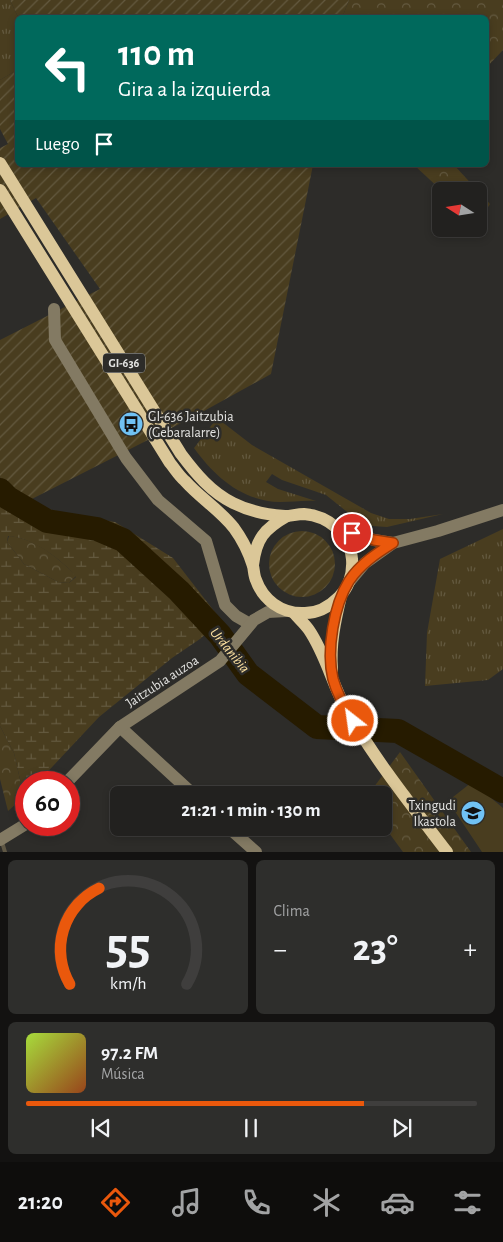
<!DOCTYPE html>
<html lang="es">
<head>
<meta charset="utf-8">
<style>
  body { margin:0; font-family:"Alegreya Sans",sans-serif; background:#2e2e2c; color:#f1f3f6; height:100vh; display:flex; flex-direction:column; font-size:19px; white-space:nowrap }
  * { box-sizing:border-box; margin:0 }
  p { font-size:16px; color:#a2a3a4 }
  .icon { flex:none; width:28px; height:28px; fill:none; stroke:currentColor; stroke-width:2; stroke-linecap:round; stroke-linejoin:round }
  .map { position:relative; height:852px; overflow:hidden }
  .panel { display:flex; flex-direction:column; gap:8px; padding:8px; background:#131211; flex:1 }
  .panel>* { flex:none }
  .hud { position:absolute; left:15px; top:15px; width:474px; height:152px; border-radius:8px; box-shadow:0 2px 8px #0003,0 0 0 1px #3f3e3d; background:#00695c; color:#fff; overflow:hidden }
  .needle { width:32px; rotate:282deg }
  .fabs { position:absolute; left:432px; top:182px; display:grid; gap:10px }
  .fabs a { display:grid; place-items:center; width:55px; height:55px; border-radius:8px; background:#22211f; box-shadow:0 2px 8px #0003,0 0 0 1px #3f3e3d; font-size:25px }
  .speed { position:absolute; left:15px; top:771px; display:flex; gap:10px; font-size:25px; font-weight:700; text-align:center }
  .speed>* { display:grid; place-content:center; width:65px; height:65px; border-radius:50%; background:#22211f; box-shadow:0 2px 8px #0003,0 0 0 1px #3f3e3d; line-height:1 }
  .speed .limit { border:8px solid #d22; background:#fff; color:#111 }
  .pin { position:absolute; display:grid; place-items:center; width:42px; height:42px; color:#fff; margin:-21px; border:2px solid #fff; border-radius:50%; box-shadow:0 1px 5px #0007 }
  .me { position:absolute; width:55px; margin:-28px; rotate:330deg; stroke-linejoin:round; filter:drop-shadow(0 0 4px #0008) }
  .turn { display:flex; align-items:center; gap:18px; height:105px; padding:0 20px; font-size:22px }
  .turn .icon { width:65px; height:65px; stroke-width:2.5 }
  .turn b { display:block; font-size:35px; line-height:42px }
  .then { display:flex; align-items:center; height:48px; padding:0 20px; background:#0003; gap:10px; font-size:19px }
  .big { font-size:38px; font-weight:700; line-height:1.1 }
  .panel .tile { flex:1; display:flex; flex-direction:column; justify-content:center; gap:8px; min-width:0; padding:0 18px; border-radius:8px; background:#2e2e2c }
  .panel .dial { align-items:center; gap:0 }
  .dial svg { height:130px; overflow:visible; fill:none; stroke:#3f3e3d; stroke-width:7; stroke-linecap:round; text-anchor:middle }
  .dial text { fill:#f1f3f6; stroke:none }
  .song { display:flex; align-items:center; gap:15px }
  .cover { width:60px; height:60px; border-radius:8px; background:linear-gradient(135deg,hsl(80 70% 55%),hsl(20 70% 35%)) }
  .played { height:5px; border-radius:2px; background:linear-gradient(90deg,#ea580c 75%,#3f3e3d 75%) }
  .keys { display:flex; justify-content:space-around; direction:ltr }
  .heat { display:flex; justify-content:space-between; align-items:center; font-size:28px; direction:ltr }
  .panel .tiles { flex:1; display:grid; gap:8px; grid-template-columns:1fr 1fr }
  .tile:last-child { grid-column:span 2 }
  .trip { position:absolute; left:110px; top:786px; width:282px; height:50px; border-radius:8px; background:#22211f; box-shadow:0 2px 8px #0003,0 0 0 1px #3f3e3d; font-weight:700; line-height:50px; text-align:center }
  .dock { display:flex; height:80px; justify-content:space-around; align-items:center; background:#0e0d0c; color:#a2a3a4 }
  .dock .icon { width:35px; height:35px }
  .dock .current { color:#ea580c }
  .dock b { font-size:22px; color:#f1f3f6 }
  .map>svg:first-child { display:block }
</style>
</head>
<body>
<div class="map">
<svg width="503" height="852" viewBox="0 0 503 852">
  <defs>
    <pattern id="grass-tufts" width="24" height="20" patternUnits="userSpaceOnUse" patternTransform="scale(1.25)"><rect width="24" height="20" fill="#493d1f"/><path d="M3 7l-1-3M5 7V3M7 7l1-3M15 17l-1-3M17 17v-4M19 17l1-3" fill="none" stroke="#63593f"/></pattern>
    <pattern id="forest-crowns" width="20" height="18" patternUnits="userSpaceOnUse" patternTransform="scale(1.25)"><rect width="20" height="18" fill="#493d1f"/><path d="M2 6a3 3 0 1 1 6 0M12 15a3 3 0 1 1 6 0" fill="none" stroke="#63593f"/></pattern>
    <pattern id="wetland-marsh" width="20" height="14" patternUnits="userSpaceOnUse" patternTransform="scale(1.25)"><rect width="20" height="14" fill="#493d1f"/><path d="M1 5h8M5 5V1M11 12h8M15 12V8" fill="none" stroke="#63593f"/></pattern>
    <pattern id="garden-furrows" width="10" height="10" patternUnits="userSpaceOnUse" patternTransform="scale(1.25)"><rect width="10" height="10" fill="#493d1f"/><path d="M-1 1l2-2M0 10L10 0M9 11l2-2" fill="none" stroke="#63593f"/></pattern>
  </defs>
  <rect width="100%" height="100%" fill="#2d2c29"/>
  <g fill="url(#grass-tufts)">
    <polygon points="0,0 10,0 18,17 17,70 0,80"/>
    <path d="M217,418L252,445L371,513L389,519H410L443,514L387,527L372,526L356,519L326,495L282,480L272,474L266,482L278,489L316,501C304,500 292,502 280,502C242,501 215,477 194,448Z"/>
    <polygon points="503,529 503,669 488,680 425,686 427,633 440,559"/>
  </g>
  <g fill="url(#forest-crowns)">
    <polygon points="349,0 503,0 503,50 486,68 486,18 342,18"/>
    <polygon points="414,165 454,165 478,191 442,191"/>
    <polygon points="479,192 490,204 479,221"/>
    <path d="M9,536C34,538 59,558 76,576L69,583L58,582L24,564L7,542Z"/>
    <polygon points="0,726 14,753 24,797 8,811 0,779"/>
    <polygon points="400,752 471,852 403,852 384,826 384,795 368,795"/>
  </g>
  <path fill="url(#wetland-marsh)" fill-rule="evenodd" d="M0,477L29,504L76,516L115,522L173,558L221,620L200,639L172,658L99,717L38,782H26V795L24,797L14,753L0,726ZM8,536C31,537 62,559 76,577L69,583L58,582L24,564L7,542Z"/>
  <g fill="url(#garden-furrows)">
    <polygon points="10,0 349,0 342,18 18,17"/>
    <polygon points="17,70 18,165 313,165 271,374 195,416 26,502 0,477 0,340 100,289 36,198 0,219 0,148 8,144 0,129 0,80"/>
    <circle cx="302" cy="564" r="33"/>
  </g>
  <polygon fill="#493d1f" points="472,782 503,808 503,852 482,852 448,801"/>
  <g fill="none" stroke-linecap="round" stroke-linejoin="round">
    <polyline stroke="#5f5744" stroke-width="4" points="2,842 5,852"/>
    <polyline stroke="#261b00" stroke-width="24" points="0,490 8,498 47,521 97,529 123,540 179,591 220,635 248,674 317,727 398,731 503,791"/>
    <g stroke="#837a63" stroke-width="12">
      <polyline points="54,309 55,340 126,458 158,500 206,541 225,605 236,616 250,624"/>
      <polyline points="336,528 374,540 393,543"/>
      <polyline points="350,581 365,563 393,543 438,531 503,510"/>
      <polyline points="120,727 194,795"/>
      <polyline points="67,782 120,727 220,661 254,620 268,612 286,611"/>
      <polyline points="229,828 256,852"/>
      <polyline points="0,840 26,824"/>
    </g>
    <g stroke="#dbc798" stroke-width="12">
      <path d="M0,163L181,454C196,474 211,492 233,503C249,511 268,515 285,516C291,516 297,514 304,514C328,516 350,533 352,559C353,573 349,587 339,597C329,607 316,614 302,613C281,613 263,600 256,580C254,576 254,570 253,566C249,553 242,539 234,528C220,510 200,498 185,481C179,476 175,469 170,463L0,190"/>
      <path d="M253,565C256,539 264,529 287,516"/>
      <path d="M294,613C299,619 305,624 309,630C326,655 332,684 346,709C375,760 412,806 447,852"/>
      <path d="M332,670C330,644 335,621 341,596"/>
    </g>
  </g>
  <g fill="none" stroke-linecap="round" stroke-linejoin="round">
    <defs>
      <path id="route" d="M352,533L374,540L393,543C377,553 360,564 349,581C334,605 326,650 333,679C337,694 345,708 353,721"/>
    </defs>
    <use href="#route" stroke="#983908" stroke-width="12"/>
    <use href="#route" stroke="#ea580c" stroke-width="9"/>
  </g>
  <defs>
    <symbol id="bus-disc" viewBox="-11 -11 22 22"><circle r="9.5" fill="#70c2f4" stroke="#2d2c29"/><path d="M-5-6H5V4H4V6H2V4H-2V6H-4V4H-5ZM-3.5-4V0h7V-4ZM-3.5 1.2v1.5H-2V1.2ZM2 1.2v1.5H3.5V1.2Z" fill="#111"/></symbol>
    <symbol id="school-disc" viewBox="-11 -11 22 22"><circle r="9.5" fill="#70c2f4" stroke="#2d2c29"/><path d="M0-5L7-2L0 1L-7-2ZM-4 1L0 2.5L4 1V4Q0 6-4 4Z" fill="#111"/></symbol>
  </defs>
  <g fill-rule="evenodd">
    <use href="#bus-disc" x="117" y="410" width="28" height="28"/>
    <use href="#school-disc" x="459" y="799" width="28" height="28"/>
  </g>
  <g text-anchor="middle" stroke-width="5" stroke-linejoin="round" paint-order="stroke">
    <rect fill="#2d2c29" stroke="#adadaa" stroke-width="1" x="103" y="353.5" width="42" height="19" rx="4"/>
    <g font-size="12" font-weight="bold" fill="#e4e4e2">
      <text x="124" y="367">GI-636</text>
    </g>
    <g font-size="14" fill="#e4e4e2" stroke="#2d2c29" text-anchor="start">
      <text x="148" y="421">GI-636 Jaitzubia<tspan x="148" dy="16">(Gebaralarre)</tspan></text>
      <text x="456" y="810" text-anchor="end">Txingudi<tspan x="456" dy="16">Ikastola</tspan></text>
    </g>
    <g font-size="14" fill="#e4e4e2" stroke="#2d2c29">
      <text transform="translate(162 681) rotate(-33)" y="5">Jaitzubia auzoa</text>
    </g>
    <g font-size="15" font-style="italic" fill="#fadf9f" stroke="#2d2c29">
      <text transform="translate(230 650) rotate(51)" y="5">Urdanibia</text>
    </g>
  </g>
</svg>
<div class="fabs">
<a><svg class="needle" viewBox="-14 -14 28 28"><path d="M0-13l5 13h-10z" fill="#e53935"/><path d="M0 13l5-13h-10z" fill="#a2a3a4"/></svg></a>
</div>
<div class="speed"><div class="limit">60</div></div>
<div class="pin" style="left:352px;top:533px;background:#d93025"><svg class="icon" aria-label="arrive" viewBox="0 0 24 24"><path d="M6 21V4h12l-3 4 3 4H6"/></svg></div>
<svg class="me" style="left:353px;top:721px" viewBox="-20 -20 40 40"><circle r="17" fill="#ea580c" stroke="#fff" stroke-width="3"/><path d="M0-11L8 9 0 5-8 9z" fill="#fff"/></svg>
<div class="trip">21:21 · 1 min · 130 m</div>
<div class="hud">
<div class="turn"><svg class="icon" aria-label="left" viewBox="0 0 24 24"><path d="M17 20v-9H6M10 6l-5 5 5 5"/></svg><div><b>110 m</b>Gira a la izquierda</div></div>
<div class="then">Luego<svg class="icon" aria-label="arrive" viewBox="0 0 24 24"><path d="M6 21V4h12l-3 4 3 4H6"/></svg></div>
</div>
</div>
<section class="panel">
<div class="tiles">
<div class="tile dial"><svg viewBox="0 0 100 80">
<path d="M14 69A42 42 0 1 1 86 69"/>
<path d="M14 69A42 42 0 0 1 32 10" stroke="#ea580c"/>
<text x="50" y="56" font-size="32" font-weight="700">55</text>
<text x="50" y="72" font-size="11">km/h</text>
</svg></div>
<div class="tile"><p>Clima</p>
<div class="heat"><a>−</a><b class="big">23°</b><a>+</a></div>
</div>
<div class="tile">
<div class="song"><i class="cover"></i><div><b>97.2 FM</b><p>Música</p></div></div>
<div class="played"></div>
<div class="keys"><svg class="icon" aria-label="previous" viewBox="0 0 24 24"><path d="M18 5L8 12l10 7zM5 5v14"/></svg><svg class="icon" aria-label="pause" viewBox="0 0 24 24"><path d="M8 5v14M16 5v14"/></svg><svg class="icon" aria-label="next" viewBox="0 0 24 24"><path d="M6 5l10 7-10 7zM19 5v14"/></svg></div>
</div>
</div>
</section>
<nav class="dock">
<b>21:20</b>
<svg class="icon current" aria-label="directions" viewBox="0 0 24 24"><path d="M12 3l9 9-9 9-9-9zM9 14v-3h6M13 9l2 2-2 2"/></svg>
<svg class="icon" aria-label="music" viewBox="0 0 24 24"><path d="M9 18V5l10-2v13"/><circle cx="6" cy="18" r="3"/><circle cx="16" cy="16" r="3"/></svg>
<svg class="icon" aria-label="phone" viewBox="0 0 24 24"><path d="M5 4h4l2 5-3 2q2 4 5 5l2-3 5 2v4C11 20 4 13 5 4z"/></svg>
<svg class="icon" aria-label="climate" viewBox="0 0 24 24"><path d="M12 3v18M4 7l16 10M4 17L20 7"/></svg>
<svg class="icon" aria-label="car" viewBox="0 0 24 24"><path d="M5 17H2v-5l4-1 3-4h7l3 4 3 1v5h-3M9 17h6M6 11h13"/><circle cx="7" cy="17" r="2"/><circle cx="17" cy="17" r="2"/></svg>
<svg class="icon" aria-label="filters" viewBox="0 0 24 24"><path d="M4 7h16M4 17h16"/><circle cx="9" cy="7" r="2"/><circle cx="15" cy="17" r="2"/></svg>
</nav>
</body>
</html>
